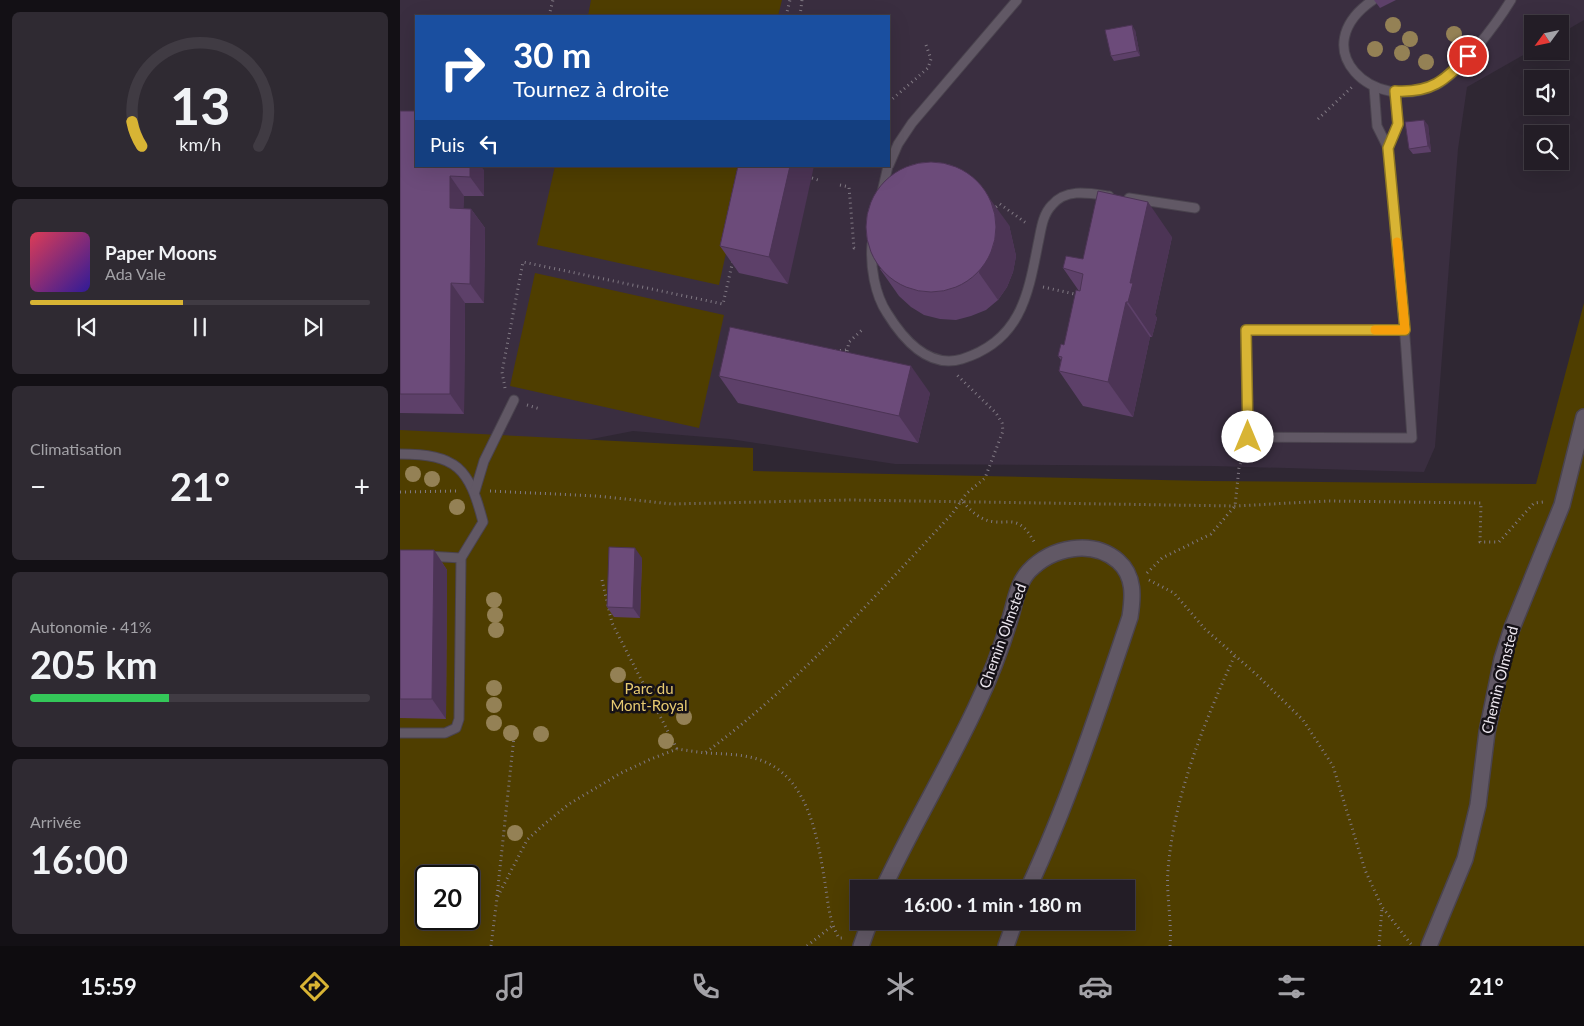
<!DOCTYPE html>
<html lang="fr">
<head>
<meta charset="utf-8">
<style>
  body { margin:0; font-family:Lato,sans-serif; background:#2f2a32; color:#f1f3f6; height:100vh; display:flex; flex-direction:column; font-size:19px; white-space:nowrap }
  * { box-sizing:border-box; margin:0 }
  p { font-size:16px; color:#a3a2a7 }
  .icon { flex:none; width:28px; height:28px; fill:none; stroke:currentColor; stroke-width:2; stroke-linecap:round; stroke-linejoin:round }
  .map { position:relative; flex:1; overflow:hidden }
  .side { display:flex; flex-direction:column; gap:12px; padding:12px; background:#131015; width:400px }
  .side>* { flex:none }
  .top-card { position:absolute; left:15px; top:15px; width:475px; height:152px; border-radius:0px; box-shadow:0 5px 20px #0002,0 0 0 1px #403b43; background:#1a4fa0; color:#fff; overflow:hidden }
  .needle { width:32px; rotate:237deg }
  .tools { position:absolute; left:1124px; top:15px; display:grid; gap:10px }
  .tools a { display:grid; place-items:center; width:45px; height:45px; border-radius:0px; background:#231d26; box-shadow:0 5px 20px #0002,0 0 0 1px #403b43; font-size:25px }
  .speed { position:absolute; left:15px; top:865px; display:flex; gap:10px; font-size:25px; font-weight:700; text-align:center }
  .speed>* { display:grid; place-content:center; width:65px; height:65px; border-radius:50%; background:#231d26; box-shadow:0 5px 20px #0002,0 0 0 1px #403b43; line-height:1 }
  .speed .limit { border:2px solid #111; border-radius:8px; background:#fff; color:#111 }
  .pin { position:absolute; display:grid; place-items:center; width:42px; height:42px; color:#fff; margin:-21px; border:2px solid #fff; border-radius:50%; box-shadow:0 1px 5px #0007 }
  .me { position:absolute; width:55px; margin:-28px; rotate:0deg; stroke-linejoin:round; filter:drop-shadow(0 0 4px #0008) }
  .turn { display:flex; align-items:center; gap:18px; height:105px; padding:0 15px; font-size:22px }
  .turn .icon { width:65px; height:65px; stroke-width:2.5 }
  .turn b { display:block; font-size:35px; line-height:42px }
  .then { display:flex; align-items:center; height:48px; padding:0 15px; background:#0003; gap:10px; font-size:19px }
  .big { font-size:38px; font-weight:700; line-height:1.1 }
  .side .tile { flex:1; display:flex; flex-direction:column; justify-content:center; gap:8px; min-width:0; padding:0 18px; border-radius:8px; background:#2f2a32 }
  .side .dial { align-items:center; gap:0 }
  .dial svg { height:130px; overflow:visible; fill:none; stroke:#403b43; stroke-width:7; stroke-linecap:round; text-anchor:middle }
  .dial text { fill:#f1f3f6; stroke:none }
  .song { display:flex; align-items:center; gap:15px }
  .cover { width:60px; height:60px; border-radius:8px; background:linear-gradient(135deg,hsl(350 70% 55%),hsl(250 70% 35%)) }
  .played { height:5px; border-radius:2px; background:linear-gradient(90deg,#d8b434 45%,#403b43 45%) }
  .keys { display:flex; justify-content:space-around; direction:ltr }
  .heat { display:flex; justify-content:space-between; align-items:center; font-size:28px; direction:ltr }
  .charge { height:8px; border-radius:4px; background:linear-gradient(90deg,#34c759 41%,#403b43 0) }
  .trip { position:absolute; left:450px; top:880px; width:285px; height:50px; border-radius:0px; background:#231d26; box-shadow:0 5px 20px #0002,0 0 0 1px #403b43; font-weight:700; line-height:50px; text-align:center }
  .dock { display:flex; height:80px; justify-content:space-around; align-items:center; background:#0e0c0f; color:#a3a2a7 }
  .dock .icon { width:35px; height:35px }
  .dock .active { color:#d8b434 }
  .dock b { font-size:22px; color:#f1f3f6 }
  main { display:flex; flex:1; min-height:0 }
  .map>svg:first-child { display:block }
</style>
</head>
<body>
<main>
<section class="side">
<div class="tile dial"><svg viewBox="0 0 100 80">
<path d="M14 69A42 42 0 1 1 86 69"/>
<path d="M14 69A42 42 0 0 1 8 54" stroke="#d8b434"/>
<text x="50" y="56" font-size="32" font-weight="700">13</text>
<text x="50" y="72" font-size="11">km/h</text>
</svg></div>
<div class="tile">
<div class="song"><i class="cover"></i><div><b>Paper Moons</b><p>Ada Vale</p></div></div>
<div class="played"></div>
<div class="keys"><svg class="icon" aria-label="previous" viewBox="0 0 24 24"><path d="M18 5L8 12l10 7zM5 5v14"/></svg><svg class="icon" aria-label="pause" viewBox="0 0 24 24"><path d="M8 5v14M16 5v14"/></svg><svg class="icon" aria-label="next" viewBox="0 0 24 24"><path d="M6 5l10 7-10 7zM19 5v14"/></svg></div>
</div>
<div class="tile"><p>Climatisation</p>
<div class="heat"><a>−</a><b class="big">21°</b><a>+</a></div>
</div>
<div class="tile"><p>Autonomie · 41%</p><b class="big">205 km</b><div class="charge"></div></div>
<div class="tile"><p>Arrivée</p><b class="big">16:00</b></div>
</section>
<div class="map">
<svg width="1184" height="946" viewBox="0 0 1184 946">
  <rect width="100%" height="100%" fill="#2f2733"/>
  <path fill="#3a2e40" fill-rule="evenodd" d="M0,0H1184V20L1160,34V24H1132V50L1067,87L1058,149L1035,447L1024,472L813,466L495,464L330,439L233,431L156,446L0,442ZM16,16H489V166H16Z"/>
  <g fill="#4f3e00" fill-rule="evenodd">
    <polygon points="191,0 382,0 378,16 188,16"/>
    <polygon points="155,166 345,166 319,285 137,245"/>
    <polygon points="135,273 324,315 299,428 110,386"/>
    <path d="M1184,303V946H0V430L353,448V471L807,481L1136,484ZM26,876H69V919H26ZM459,889H726V921H459Z"/>
  </g>
  <g fill="none" stroke-linecap="round" stroke-linejoin="round">
    <defs>
      <g id="lane">
        <path d="M973,0C903,48 973,115 1036,85C1060,73 1097,23 1111,0"/>
        <path d="M974,87L977,126L988,148C998,244 1006,341 1012,438L848,437L846,330H1005"/>
        <polyline points="988,148 998,124 995,91"/>
        <polyline points="489,165 498,144 512,123 617,0"/>
        <polyline points="482,192 488,166"/>
        <polyline points="729,198 795,208"/>
        <path d="M472,244C470,266 475,295 487,313C503,339 528,369 562,359C620,341 628,296 638,244C641,231 642,215 652,205C666,188 689,193 709,196"/>
        <path d="M0,454C57,454 69,468 83,522L61,558L59,719L56,728L45,733H0"/>
        <polyline points="75,491 84,461 114,400"/>
        <polyline points="27,556 61,558"/>
      </g>
      <g id="street">
        <path d="M483,889C512,827 547,769 576,707C589,680 601,649 610,619C615,603 617,584 629,571C652,547 692,539 718,561C735,576 733,597 730,617C699,709 669,801 628,889"/>
        <polyline points="461,946 470,921"/>
        <polyline points="606,946 615,921"/>
        <polyline points="1029,946 1065,859 1078,805 1087,732 1102,659 1112,628 1162,505 1184,417"/>
      </g>
    </defs>
    <use href="#lane" stroke="#4a434e" stroke-width="11"/>
    <use href="#street" stroke="#4a434e" stroke-width="18"/>
    <g stroke="#807983" stroke-width="3" stroke-dasharray="1 4" stroke-linecap="butt">
      <polyline points="149,16 153,0"/>
      <polyline points="386,16 390,0"/>
      <polyline points="400,16 402,0"/>
      <polyline points="489,102 528,68 531,59 526,45"/>
      <polyline points="918,119 952,87"/>
      <polyline points="412,178 418,180"/>
      <polyline points="440,185 449,187 454,248 456,248"/>
      <polyline points="596,207 600,204 626,223"/>
      <polyline points="643,287 679,295"/>
      <polyline points="435,351 447,350"/>
      <polyline points="446,356 449,342 462,330"/>
      <polyline points="105,388 102,372 123,262 323,304 333,260"/>
      <polyline points="127,405 140,409"/>
      <polyline points="90,491 197,496 272,504 450,500 835,506 928,501 1081,503 1080,542 1099,542 1134,503 1143,502"/>
      <polyline points="0,492 57,491"/>
      <path d="M563,502C572,512 581,521 596,522C605,523 614,519 623,527C628,531 631,537 635,543"/>
      <polyline points="747,573 762,558 811,534 835,506 839,468 844,451"/>
      <polyline points="202,580 212,623 277,749"/>
      <polyline points="749,580 774,593 805,629 857,675 903,720 933,766 965,870 982,907 1011,944"/>
      <path d="M306,753C325,754 345,754 363,761C409,779 418,840 425,883C428,902 429,921 439,938H445"/>
      <polyline points="97,896 115,727"/>
      <path d="M91,946L97,898L127,840L141,827L169,804L221,773L251,759L277,749L305,753C398,684 474,597 552,514L566,494L585,478L603,431L602,423L596,413L557,375"/>
      <polyline points="407,946 432,926"/>
      <path d="M770,946C772,920 766,895 768,870C774,795 804,723 835,655"/>
      <polyline points="979,946 982,907"/>
    </g>
    <use href="#lane" stroke="#615865" stroke-width="9"/>
    <use href="#street" stroke="#615865" stroke-width="15"/>
  </g>
  <g fill="#948155">
    <circle cx="993" cy="25" r="8"/>
    <circle cx="1054" cy="34" r="8"/>
    <circle cx="1010" cy="39" r="8"/>
    <circle cx="975" cy="49" r="8"/>
    <circle cx="1002" cy="53" r="8"/>
    <circle cx="1026" cy="62" r="8"/>
    <circle cx="13" cy="474" r="8"/>
    <circle cx="32" cy="479" r="8"/>
    <circle cx="57" cy="507" r="8"/>
    <circle cx="94" cy="600" r="8"/>
    <circle cx="95" cy="615" r="8"/>
    <circle cx="96" cy="630" r="8"/>
    <circle cx="218" cy="675" r="8"/>
    <circle cx="94" cy="688" r="8"/>
    <circle cx="94" cy="705" r="8"/>
    <circle cx="284" cy="717" r="8"/>
    <circle cx="94" cy="723" r="8"/>
    <circle cx="111" cy="733" r="8"/>
    <circle cx="141" cy="734" r="8"/>
    <circle cx="266" cy="741" r="8"/>
    <circle cx="115" cy="833" r="8"/>
  </g>
  <g fill="#5d4069">
    <polygon points="974,0 996,0 980,8"/>
    <polygon points="735,30 740,56 714,61 711,56"/>
    <polygon points="0,111 16,166 84,170 84,196 64,196 63,209 71,209 85,228 84,303 65,303 64,414 0,413"/>
    <polygon points="1028,125 1031,152 1013,154 1009,149"/>
    <polygon points="338,166 388,284 339,273 320,246"/>
    <polygon points="609,225 616,256 613,272 607,287 598,300 586,310 571,316 556,320 540,319 524,315 511,307 499,296 480,269"/>
    <polygon points="772,237 755,315 757,318 752,337 750,337 733,417 683,406 659,371 661,360 658,356 664,345 679,291 663,268 683,259"/>
    <polygon points="319,376 530,393 518,443 338,403"/>
    <polygon points="0,550 34,550 47,570 46,719 0,718"/>
    <polygon points="242,558 240,618 214,617 207,607"/>
  </g>
  <g fill="#4c3455">
    <polygon points="732,25 735,30 740,56 737,51"/>
    <polygon points="1024,120 1028,125 1031,152 1028,146"/>
    <polygon points="70,166 81,166 84,170 84,196 70,177"/>
    <polygon points="390,166 414,166 388,284 369,257"/>
    <polygon points="50,176 64,196 63,228 50,208"/>
    <polygon points="590,199 609,225 616,256 613,272 607,287 598,300 579,273"/>
    <polygon points="748,202 772,237 755,315 757,318 752,337 728,302 730,283"/>
    <polygon points="71,209 85,228 84,303 70,284"/>
    <polygon points="51,283 65,303 64,414 50,394"/>
    <polygon points="726,302 750,337 733,417 708,382"/>
    <polygon points="511,366 530,393 518,443 499,416"/>
    <polygon points="235,548 242,558 240,618 233,608"/>
    <polygon points="34,550 47,570 46,719 32,699"/>
  </g>
  <g fill="#6c4b7a" stroke="#4c3455">
    <polygon points="732,25 737,51 711,56 705,30"/>
    <polygon points="0,111 16,111 16,166 70,166 70,177 50,176 50,208 71,209 70,284 51,283 50,394 0,394"/>
    <polygon points="1024,120 1028,146 1009,149 1005,122"/>
    <circle cx="531" cy="227" r="65"/>
    <polygon points="338,166 390,166 369,257 320,246"/>
    <polygon points="698,191 748,202 730,283 733,283 728,302 726,302 708,382 659,371 662,357 658,356 661,344 664,345 676,290 680,291 683,274 663,268 666,256 683,259"/>
    <polygon points="330,327 511,366 499,416 319,376"/>
    <polygon points="209,547 235,548 233,608 207,607"/>
    <polygon points="0,550 34,550 32,699 0,699"/>
  </g>
  <g fill="none" stroke-linecap="round" stroke-linejoin="round">
    <defs>
      <path id="route" d="M848,437L846,330H1005L988,148L998,124L995,91C1032,93 1044,81 1068,56"/>
    </defs>
    <use href="#route" stroke="#8c7522" stroke-width="12"/>
    <use href="#route" stroke="#d8b434" stroke-width="9"/>
    <polyline stroke="#f59e0b" stroke-width="9" points="975,330 1005,330 997,242"/>
  </g>
  <g text-anchor="middle" stroke-width="5" stroke-linejoin="round" paint-order="stroke">
    <g font-size="15" fill="#ece6ee" stroke="#151117">
      <text transform="translate(603 636) rotate(-70)" y="5">Chemin Olmsted</text>
      <text transform="translate(1100 680) rotate(-76)" y="5">Chemin Olmsted</text>
    </g>
    <g font-size="15" fill="#e7ca71" stroke="#151117">
      <text x="249" y="694">Parc du<tspan x="249" dy="17">Mont-Royal</tspan></text>
    </g>
  </g>
</svg>
<div class="tools">
<a><svg class="needle" viewBox="-14 -14 28 28"><path d="M0-13l5 13h-10z" fill="#e53935"/><path d="M0 13l5-13h-10z" fill="#a3a2a7"/></svg></a>
<a><svg class="icon" aria-label="sound" viewBox="0 0 24 24"><path d="M4 9h4l5-4v14l-5-4H4zM17 9q2 3 0 6"/></svg></a>
<a><svg class="icon" aria-label="search" viewBox="0 0 24 24"><circle cx="10" cy="10" r="6"/><path d="M15 15l6 6"/></svg></a>
</div>
<div class="speed"><div class="limit">20</div></div>
<div class="pin" style="left:1068px;top:56px;background:#d93025"><svg class="icon" aria-label="arrive" viewBox="0 0 24 24"><path d="M6 21V4h12l-3 4 3 4H6"/></svg></div>
<svg class="me" style="left:848px;top:437px" viewBox="-20 -20 40 40"><circle r="19" fill="#fff"/><path d="M0-13L10 11 0 6-10 11z" fill="#d8b434"/></svg>
<div class="trip">16:00 · 1 min · 180 m</div>
<div class="top-card">
<div class="turn"><svg class="icon" aria-label="right" viewBox="0 0 24 24"><path d="M7 20v-9h11M14 6l5 5-5 5"/></svg><div><b>30 m</b>Tournez à droite</div></div>
<div class="then">Puis<svg class="icon" aria-label="left" viewBox="0 0 24 24"><path d="M17 20v-9H6M10 6l-5 5 5 5"/></svg></div>
</div>
</div>
</main>
<nav class="dock">
<b>15:59</b>
<svg class="icon active" aria-label="directions" viewBox="0 0 24 24"><path d="M12 3l9 9-9 9-9-9zM9 14v-3h6M13 9l2 2-2 2"/></svg>
<svg class="icon" aria-label="music" viewBox="0 0 24 24"><path d="M9 18V5l10-2v13"/><circle cx="6" cy="18" r="3"/><circle cx="16" cy="16" r="3"/></svg>
<svg class="icon" aria-label="phone" viewBox="0 0 24 24"><path d="M5 4h4l2 5-3 2q2 4 5 5l2-3 5 2v4C11 20 4 13 5 4z"/></svg>
<svg class="icon" aria-label="climate" viewBox="0 0 24 24"><path d="M12 3v18M4 7l16 10M4 17L20 7"/></svg>
<svg class="icon" aria-label="car" viewBox="0 0 24 24"><path d="M5 17H2v-5l4-1 3-4h7l3 4 3 1v5h-3M9 17h6M6 11h13"/><circle cx="7" cy="17" r="2"/><circle cx="17" cy="17" r="2"/></svg>
<svg class="icon" aria-label="filters" viewBox="0 0 24 24"><path d="M4 7h16M4 17h16"/><circle cx="9" cy="7" r="2"/><circle cx="15" cy="17" r="2"/></svg>
<b>21°</b>
</nav>
</body>
</html>
